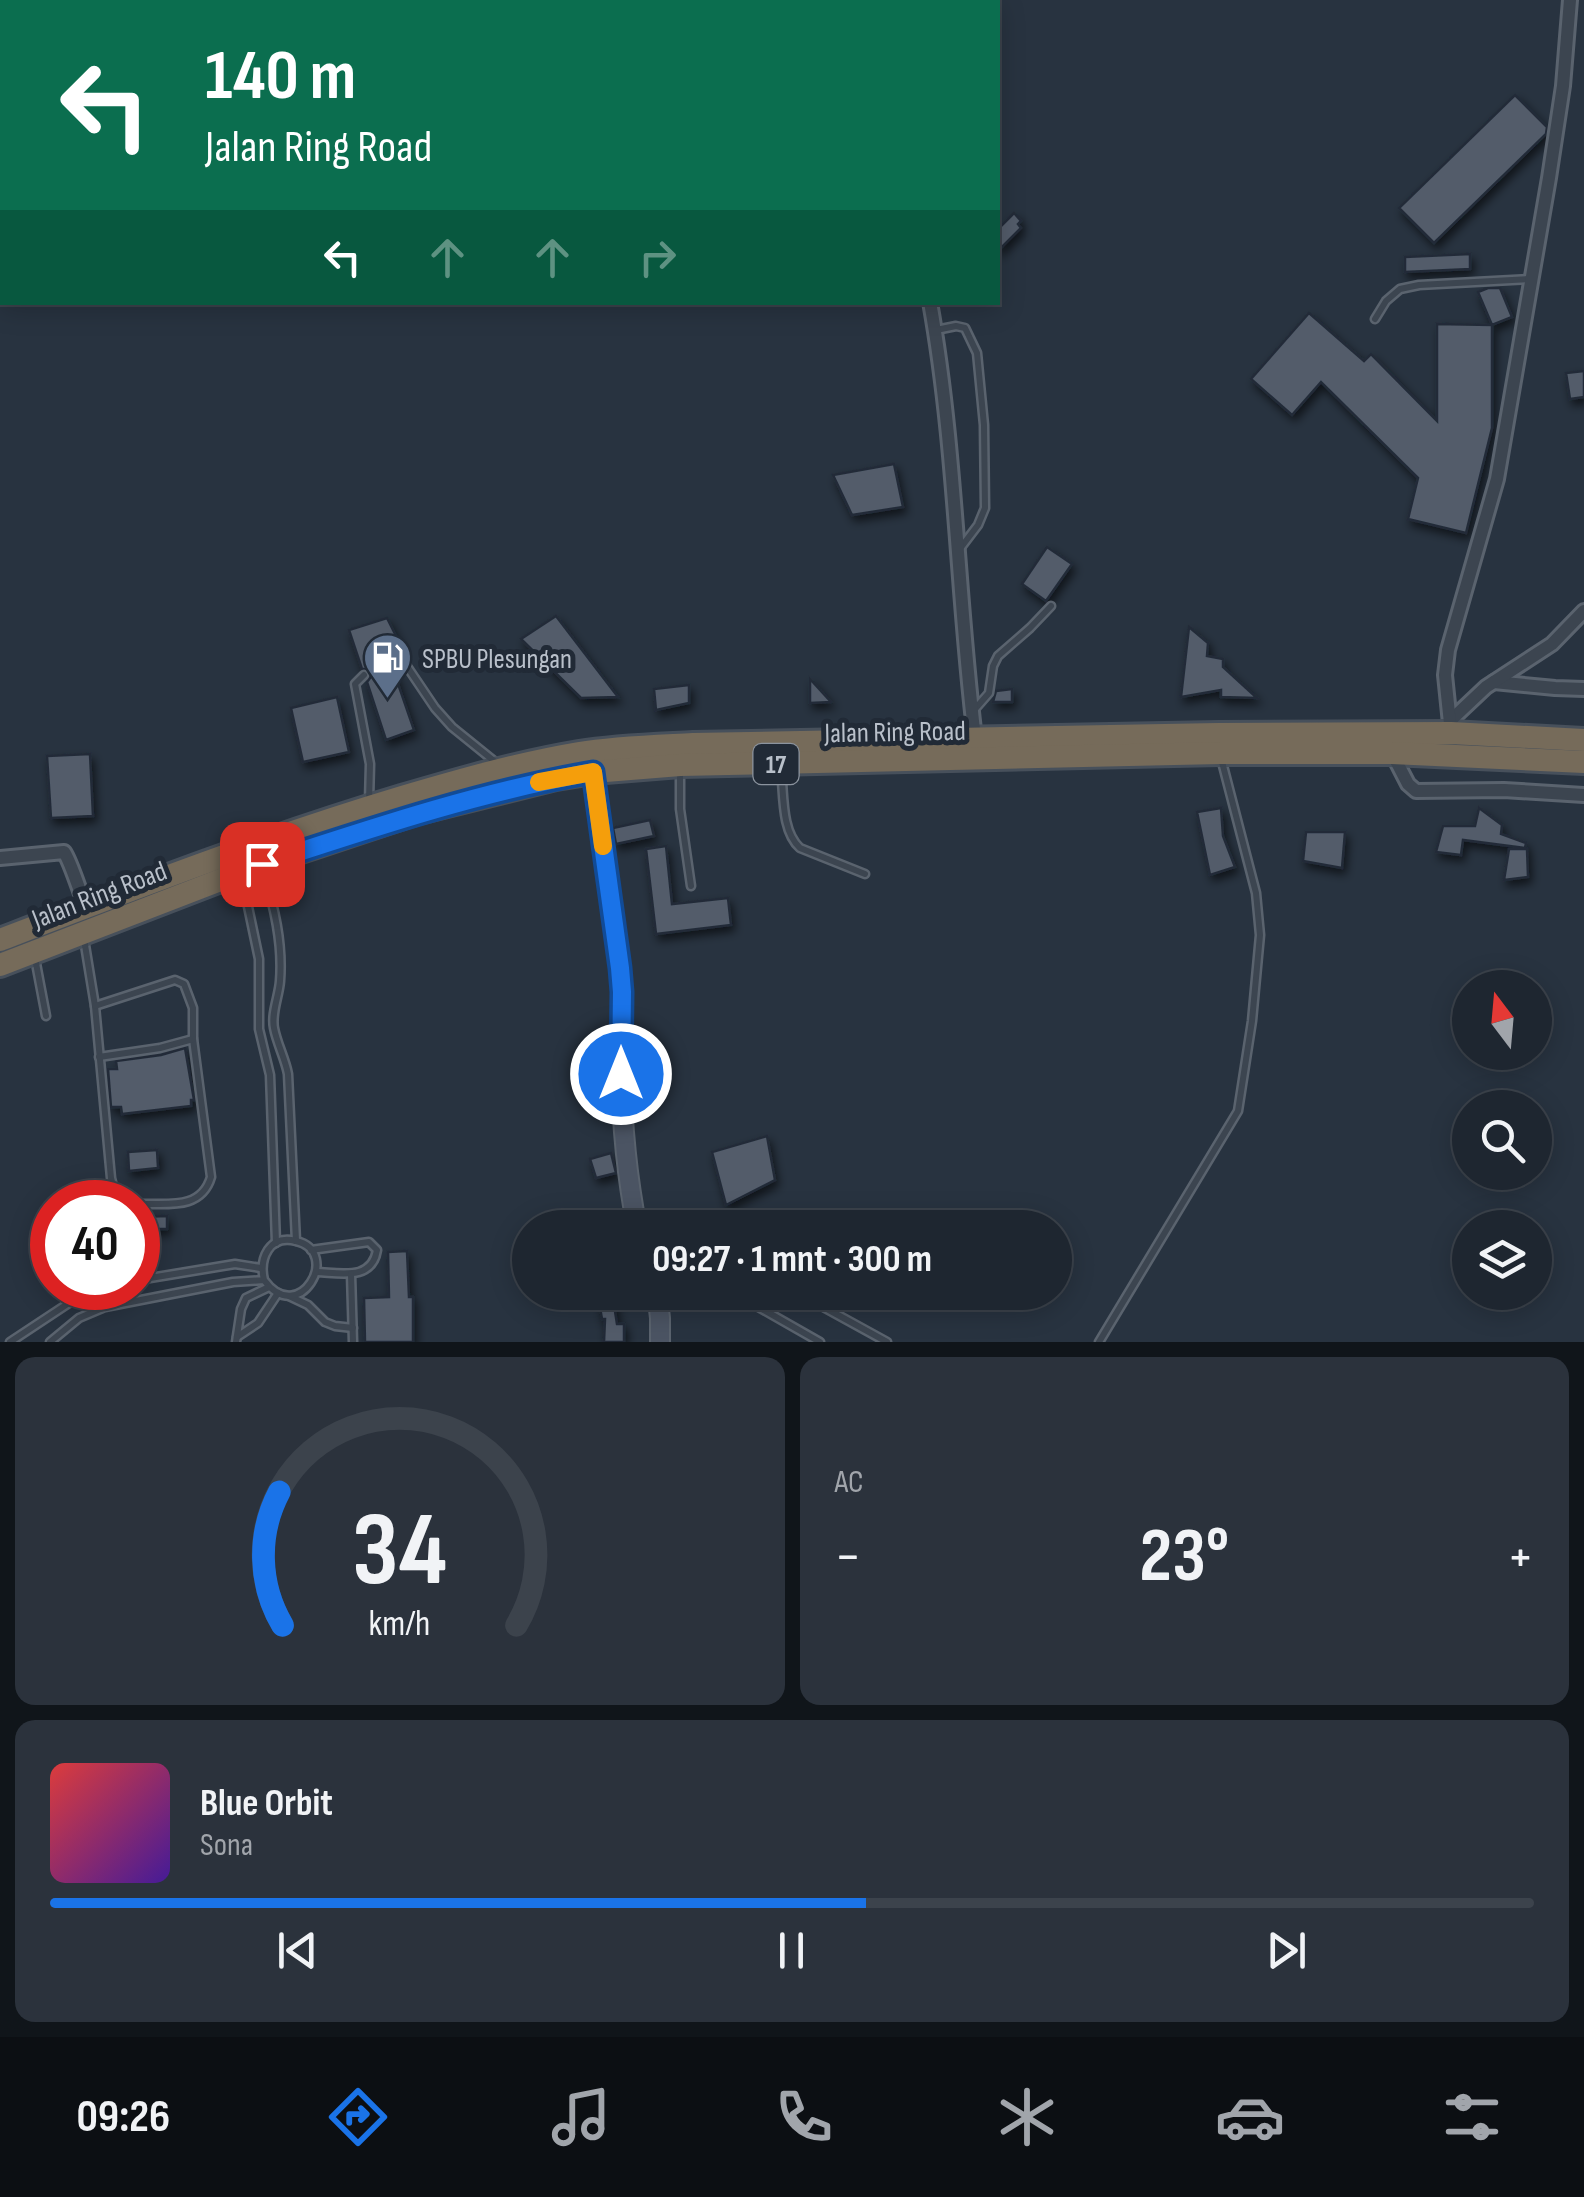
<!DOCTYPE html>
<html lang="id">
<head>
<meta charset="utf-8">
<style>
  body { margin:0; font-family:"Sofia Sans Condensed",sans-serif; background:#2b323c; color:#f1f3f6; height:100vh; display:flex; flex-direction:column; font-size:38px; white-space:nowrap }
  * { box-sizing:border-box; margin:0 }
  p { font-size:32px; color:#a1a5ab }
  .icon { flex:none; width:55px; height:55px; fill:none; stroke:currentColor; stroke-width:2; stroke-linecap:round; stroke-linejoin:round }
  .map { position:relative; height:1342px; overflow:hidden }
  .panel { display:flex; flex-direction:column; gap:15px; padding:15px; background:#10151a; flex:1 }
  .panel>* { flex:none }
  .banner { position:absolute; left:0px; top:0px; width:1000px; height:305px; box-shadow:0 5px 25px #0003,0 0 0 2px #3c434c; background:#0b6e4f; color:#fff; overflow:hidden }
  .needle { width:65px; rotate:344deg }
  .fabs { position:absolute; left:1452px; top:970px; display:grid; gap:20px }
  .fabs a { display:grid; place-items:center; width:100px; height:100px; border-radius:50%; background:#1e2630; box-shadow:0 5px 25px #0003,0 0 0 2px #3c434c; font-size:50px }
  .speed { position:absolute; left:30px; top:1180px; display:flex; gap:20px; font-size:50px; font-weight:700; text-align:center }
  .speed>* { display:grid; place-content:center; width:130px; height:130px; border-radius:50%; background:#1e2630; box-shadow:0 5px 25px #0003,0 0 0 2px #3c434c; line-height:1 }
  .speed .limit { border:15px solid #d22; background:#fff; color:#111 }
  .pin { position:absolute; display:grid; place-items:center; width:85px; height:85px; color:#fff; margin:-42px; border-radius:20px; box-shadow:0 5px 15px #0006 }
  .me { position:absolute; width:110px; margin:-55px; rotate:0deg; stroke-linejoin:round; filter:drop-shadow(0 0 8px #0008) }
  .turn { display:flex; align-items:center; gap:35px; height:210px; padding:0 40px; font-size:45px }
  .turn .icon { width:130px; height:130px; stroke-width:2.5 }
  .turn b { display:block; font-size:70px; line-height:85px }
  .lanes { display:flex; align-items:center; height:95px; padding:0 40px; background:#0003; justify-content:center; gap:50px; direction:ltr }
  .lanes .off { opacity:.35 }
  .big { font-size:75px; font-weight:700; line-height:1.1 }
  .panel .tile { flex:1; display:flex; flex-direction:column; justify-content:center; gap:15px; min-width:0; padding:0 35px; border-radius:20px; background:#2b323c }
  .panel .dial { align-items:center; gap:0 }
  .dial svg { height:260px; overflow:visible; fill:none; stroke:#3c434c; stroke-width:7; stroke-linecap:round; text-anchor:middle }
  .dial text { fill:#f1f3f6; stroke:none }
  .song { display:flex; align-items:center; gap:30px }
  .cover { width:120px; height:120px; border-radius:15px; background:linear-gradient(135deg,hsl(0 70% 55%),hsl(260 70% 35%)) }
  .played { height:10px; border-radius:5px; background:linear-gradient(90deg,#1a73e8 55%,#3c434c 55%) }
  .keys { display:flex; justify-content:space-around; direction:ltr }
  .heat { display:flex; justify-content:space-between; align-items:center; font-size:55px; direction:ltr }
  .panel .tiles { flex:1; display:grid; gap:15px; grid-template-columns:1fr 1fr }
  .tile:last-child { grid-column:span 2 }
  .trip { position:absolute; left:512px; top:1210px; width:560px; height:100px; border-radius:50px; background:#1e2630; box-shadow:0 5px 25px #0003,0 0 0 2px #3c434c; font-weight:700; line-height:100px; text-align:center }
  .dock { display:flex; height:160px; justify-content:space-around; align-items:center; background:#0c0f13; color:#a1a5ab }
  .dock .icon { width:70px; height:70px }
  .dock .selected { color:#1a73e8 }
  .dock b { font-size:45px; color:#f1f3f6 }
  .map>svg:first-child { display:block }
</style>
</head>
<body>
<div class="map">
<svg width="1584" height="1342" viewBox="0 0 1584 1342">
  <defs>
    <filter id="shadow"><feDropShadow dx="3" dy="5.5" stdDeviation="5" flood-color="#0009"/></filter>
  </defs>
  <rect width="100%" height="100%" fill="#283340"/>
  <g fill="#525c6b" stroke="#232c38" stroke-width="2.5" filter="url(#shadow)">
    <polygon points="1515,95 1547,127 1546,134 1434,243 1399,208"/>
    <polygon points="1014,213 1021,221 1018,224 1021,228 998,251 998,229"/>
    <polygon points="1470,254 1470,269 1405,272 1405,257"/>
    <polygon points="1488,288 1500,288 1512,317 1492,325 1478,292"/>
    <polygon points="1309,313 1364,361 1371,354 1437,421 1437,324 1492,325 1492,428 1466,533 1408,519 1418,478 1321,382 1292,415 1251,379"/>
    <polygon points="1584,371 1584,397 1570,399 1566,373"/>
    <polygon points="894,464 903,507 852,515 833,475"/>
    <polygon points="1047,547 1072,564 1046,601 1022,584"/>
    <polygon points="556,616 618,697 581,698 521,639"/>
    <polygon points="387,618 401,646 387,651 390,659 386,662 386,667 389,671 394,672 414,730 386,740 367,682 370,678 370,672 367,669 362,669 349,630"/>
    <polygon points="1189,627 1208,643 1207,656 1223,659 1223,667 1257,698 1221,697 1221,690 1181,697"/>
    <polygon points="810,679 831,702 810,703"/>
    <polygon points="689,685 689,703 656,710 654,689"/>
    <polygon points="1012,689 1012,702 993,702 996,691"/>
    <polygon points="337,697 349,752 303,762 291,708"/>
    <polygon points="90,754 93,816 51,818 47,756"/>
    <polygon points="1221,808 1223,836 1235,867 1210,875 1197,812"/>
    <polygon points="1479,808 1502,825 1501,834 1526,843 1525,848 1463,840 1461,855 1436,852 1443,826 1475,826"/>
    <polygon points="650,820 654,836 616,844 613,828"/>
    <polygon points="1306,832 1345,832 1342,868 1303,861"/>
    <polygon points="666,846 672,904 728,898 731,925 656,934 646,849"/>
    <polygon points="1509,849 1527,849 1528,877 1504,880"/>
    <polygon points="185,1048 194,1100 191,1100 191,1106 122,1114 121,1107 111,1107 108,1069 117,1069 116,1061 161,1055"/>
    <polygon points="767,1136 775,1180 726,1205 712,1152"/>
    <polygon points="157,1150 158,1168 129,1171 128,1152"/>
    <polygon points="611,1153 616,1173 596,1178 590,1159"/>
    <polygon points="167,1216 167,1229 138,1229 138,1217"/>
    <polygon points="407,1251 409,1297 413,1297 413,1342 365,1342 364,1298 389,1297 388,1252"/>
    <polygon points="605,1292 612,1292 617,1324 624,1324 624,1342 604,1342 605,1319 602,1319 599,1302 605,1301"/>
  </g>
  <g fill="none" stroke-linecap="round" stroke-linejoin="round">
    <defs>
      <g id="lane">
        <polyline points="1375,319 1386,301 1400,289 1419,285 1531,279"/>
        <polyline points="936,330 956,326 965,328 977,353 984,425 985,508 978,525 959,550"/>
        <polyline points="392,665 401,663 406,665 435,708 452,727 499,765"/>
        <polyline points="364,675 355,684 370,764 369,801"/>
        <polyline points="975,709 989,693 993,666 998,656 1030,628 1051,606"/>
        <path d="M781,770C784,794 781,831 800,848L865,874"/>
        <polyline points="680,772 680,809 691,886"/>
        <path d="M263,870C274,906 283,943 280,981C279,996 271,1013 274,1028C277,1044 285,1058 288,1074L296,1241"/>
        <polyline points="242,878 259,959 259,1029 270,1075 276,1243"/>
        <polyline points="84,939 95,1006 111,1178 115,1194 122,1202"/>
        <polyline points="35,958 46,1016"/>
        <path d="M95,1006L175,980L184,984L193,1008V1039L211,1177C201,1211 166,1203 138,1204"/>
        <polyline points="99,1057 160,1048 193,1039"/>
        <path d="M311,1250L369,1242L377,1250C372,1281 341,1273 317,1272"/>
        <polyline points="351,1274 353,1342"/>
        <polyline points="138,1280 235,1264 261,1268"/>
        <polyline points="732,1292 820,1342"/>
        <polyline points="796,1292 887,1342"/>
        <polyline points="289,1296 308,1305 325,1322 335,1326 353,1328"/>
        <polyline points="237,1337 258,1323 278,1293"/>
        <polyline points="10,1342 72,1301 107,1288"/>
        <path d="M50,1342L79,1318L105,1307L233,1282L264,1280C299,1328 343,1252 296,1241C269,1234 259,1259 264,1280"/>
        <polyline points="236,1342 241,1309 246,1298 269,1287"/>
        <polyline points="1099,1342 1238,1111 1252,1021 1260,935 1256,893 1221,758"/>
      </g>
      <g id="street">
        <polyline points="68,0 71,2"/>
        <polyline points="148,0 149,2"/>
        <polyline points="869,0 869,2"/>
        <path d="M930,302C956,447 957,593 975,738"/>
        <polyline points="1494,682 1555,688 1584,689"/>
        <polyline points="1451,720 1486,687 1552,644 1584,611"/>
        <polyline points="1451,733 1445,675 1448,650 1497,479 1549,178 1563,86 1570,0"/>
        <polyline points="1392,753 1408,784 1416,791 1504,790 1584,795"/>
        <path d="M0,858L64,852C71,862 80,893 86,907"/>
      </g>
      <g id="secondary">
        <path d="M593,772L620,968C623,1003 620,1037 621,1071C622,1123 627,1177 637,1228"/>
        <polyline points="657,1292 660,1318 660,1342"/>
      </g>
      <g id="highway">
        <path d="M0,940C133,889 265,838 402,797C460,780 519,763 579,753C616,747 655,746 693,744L1218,734L1451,733L1584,740"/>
        <polyline points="0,965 262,864 415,813 556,778 593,772 680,765 1220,753 1392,753 1584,762"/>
      </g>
    </defs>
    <use href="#lane" stroke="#5a636e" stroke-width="11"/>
    <use href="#street" stroke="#5a636e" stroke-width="18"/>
    <use href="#secondary" stroke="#5a636e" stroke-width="22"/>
    <use href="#highway" stroke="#47505b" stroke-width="28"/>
    <use href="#lane" stroke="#3c4550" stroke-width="6"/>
    <use href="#street" stroke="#3c4550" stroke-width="12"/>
    <use href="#secondary" stroke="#4b5463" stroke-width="18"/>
    <use href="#highway" stroke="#766b5a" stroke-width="22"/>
  </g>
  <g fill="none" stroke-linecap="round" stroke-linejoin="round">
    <defs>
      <path id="route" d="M262,864C372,828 479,792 593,772L620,968L622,992L621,1074"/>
    </defs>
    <use href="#route" stroke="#114b97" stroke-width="25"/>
    <use href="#route" stroke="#1a73e8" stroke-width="18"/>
    <polyline stroke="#f59e0b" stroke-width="18" points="539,782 593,772 603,846"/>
  </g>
  <defs>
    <symbol id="fuel-pin" viewBox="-11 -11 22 30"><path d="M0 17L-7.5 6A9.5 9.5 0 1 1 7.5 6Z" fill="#5c6f8a" stroke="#212a36"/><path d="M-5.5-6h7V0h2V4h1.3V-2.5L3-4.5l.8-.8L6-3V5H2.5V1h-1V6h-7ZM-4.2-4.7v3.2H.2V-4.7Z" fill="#fff"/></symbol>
  </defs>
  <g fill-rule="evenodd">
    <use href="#fuel-pin" x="360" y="630" width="55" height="75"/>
  </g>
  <g text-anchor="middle" stroke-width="10" stroke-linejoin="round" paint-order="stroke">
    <rect fill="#212a36" stroke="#8b939e" stroke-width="2.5" x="753.5" y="744" width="45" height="40" rx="8"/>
    <g font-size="25" font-weight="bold" fill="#b9c0ca">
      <text x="776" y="773">17</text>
    </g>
    <g font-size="28" fill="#b9c0ca" stroke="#212a36" text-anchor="start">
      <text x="422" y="668">SPBU Plesungan</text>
    </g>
    <g font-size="28" fill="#b9c0ca" stroke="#212a36">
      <text transform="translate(895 731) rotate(-1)" y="10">Jalan Ring Road</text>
      <text transform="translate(99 894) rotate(-21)" y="10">Jalan Ring Road</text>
    </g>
  </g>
</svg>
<div class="fabs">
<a><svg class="needle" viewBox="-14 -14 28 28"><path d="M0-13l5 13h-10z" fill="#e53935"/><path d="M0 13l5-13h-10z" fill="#a1a5ab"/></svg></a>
<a><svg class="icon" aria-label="search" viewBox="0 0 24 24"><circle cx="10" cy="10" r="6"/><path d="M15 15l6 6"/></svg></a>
<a><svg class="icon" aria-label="layers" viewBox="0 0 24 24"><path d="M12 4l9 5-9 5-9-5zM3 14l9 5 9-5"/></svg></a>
</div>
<div class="speed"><div class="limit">40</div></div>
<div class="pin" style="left:262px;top:864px;background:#d93025"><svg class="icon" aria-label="arrive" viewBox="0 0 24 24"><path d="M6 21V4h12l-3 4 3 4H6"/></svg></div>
<svg class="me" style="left:621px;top:1074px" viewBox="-20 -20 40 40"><circle r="17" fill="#1a73e8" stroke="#fff" stroke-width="3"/><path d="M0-11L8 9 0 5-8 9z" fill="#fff"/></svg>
<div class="trip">09:27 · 1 mnt · 300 m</div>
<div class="banner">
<div class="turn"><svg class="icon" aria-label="left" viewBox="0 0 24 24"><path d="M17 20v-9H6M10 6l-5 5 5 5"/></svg><div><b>140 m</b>Jalan Ring Road</div></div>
<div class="lanes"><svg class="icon" aria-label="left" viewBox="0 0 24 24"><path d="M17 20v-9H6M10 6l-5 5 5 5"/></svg><svg class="icon off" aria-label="ahead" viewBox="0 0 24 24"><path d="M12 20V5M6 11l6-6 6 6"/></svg><svg class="icon off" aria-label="ahead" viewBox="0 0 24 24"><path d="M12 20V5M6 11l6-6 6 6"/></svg><svg class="icon off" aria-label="right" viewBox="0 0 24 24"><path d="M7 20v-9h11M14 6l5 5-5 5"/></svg></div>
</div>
</div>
<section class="panel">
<div class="tiles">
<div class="tile dial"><svg viewBox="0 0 100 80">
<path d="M14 69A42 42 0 1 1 86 69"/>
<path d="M14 69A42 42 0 0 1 13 28" stroke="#1a73e8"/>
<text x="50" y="56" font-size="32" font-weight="700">34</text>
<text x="50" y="72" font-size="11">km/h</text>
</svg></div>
<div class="tile"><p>AC</p>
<div class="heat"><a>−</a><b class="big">23°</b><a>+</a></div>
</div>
<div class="tile">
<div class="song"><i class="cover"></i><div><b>Blue Orbit</b><p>Sona</p></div></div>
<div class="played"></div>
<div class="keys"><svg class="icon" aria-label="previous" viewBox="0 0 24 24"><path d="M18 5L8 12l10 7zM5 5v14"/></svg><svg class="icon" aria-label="pause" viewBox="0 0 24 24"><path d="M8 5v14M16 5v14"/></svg><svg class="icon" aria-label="next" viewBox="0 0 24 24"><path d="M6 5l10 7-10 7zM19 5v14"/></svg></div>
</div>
</div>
</section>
<nav class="dock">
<b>09:26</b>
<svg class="icon selected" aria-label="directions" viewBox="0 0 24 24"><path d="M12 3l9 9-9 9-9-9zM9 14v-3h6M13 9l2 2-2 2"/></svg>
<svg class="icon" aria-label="music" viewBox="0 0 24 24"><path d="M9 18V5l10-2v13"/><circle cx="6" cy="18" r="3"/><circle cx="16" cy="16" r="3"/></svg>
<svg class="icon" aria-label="phone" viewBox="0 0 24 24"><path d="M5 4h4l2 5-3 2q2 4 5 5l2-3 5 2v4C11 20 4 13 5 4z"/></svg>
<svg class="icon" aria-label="climate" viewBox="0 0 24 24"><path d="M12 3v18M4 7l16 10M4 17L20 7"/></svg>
<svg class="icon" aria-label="car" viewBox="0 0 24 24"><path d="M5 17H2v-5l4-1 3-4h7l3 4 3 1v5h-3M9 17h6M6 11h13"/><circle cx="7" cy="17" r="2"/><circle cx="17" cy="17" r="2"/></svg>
<svg class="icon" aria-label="filters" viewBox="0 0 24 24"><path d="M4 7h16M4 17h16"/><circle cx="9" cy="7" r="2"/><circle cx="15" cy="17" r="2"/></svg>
</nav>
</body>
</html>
